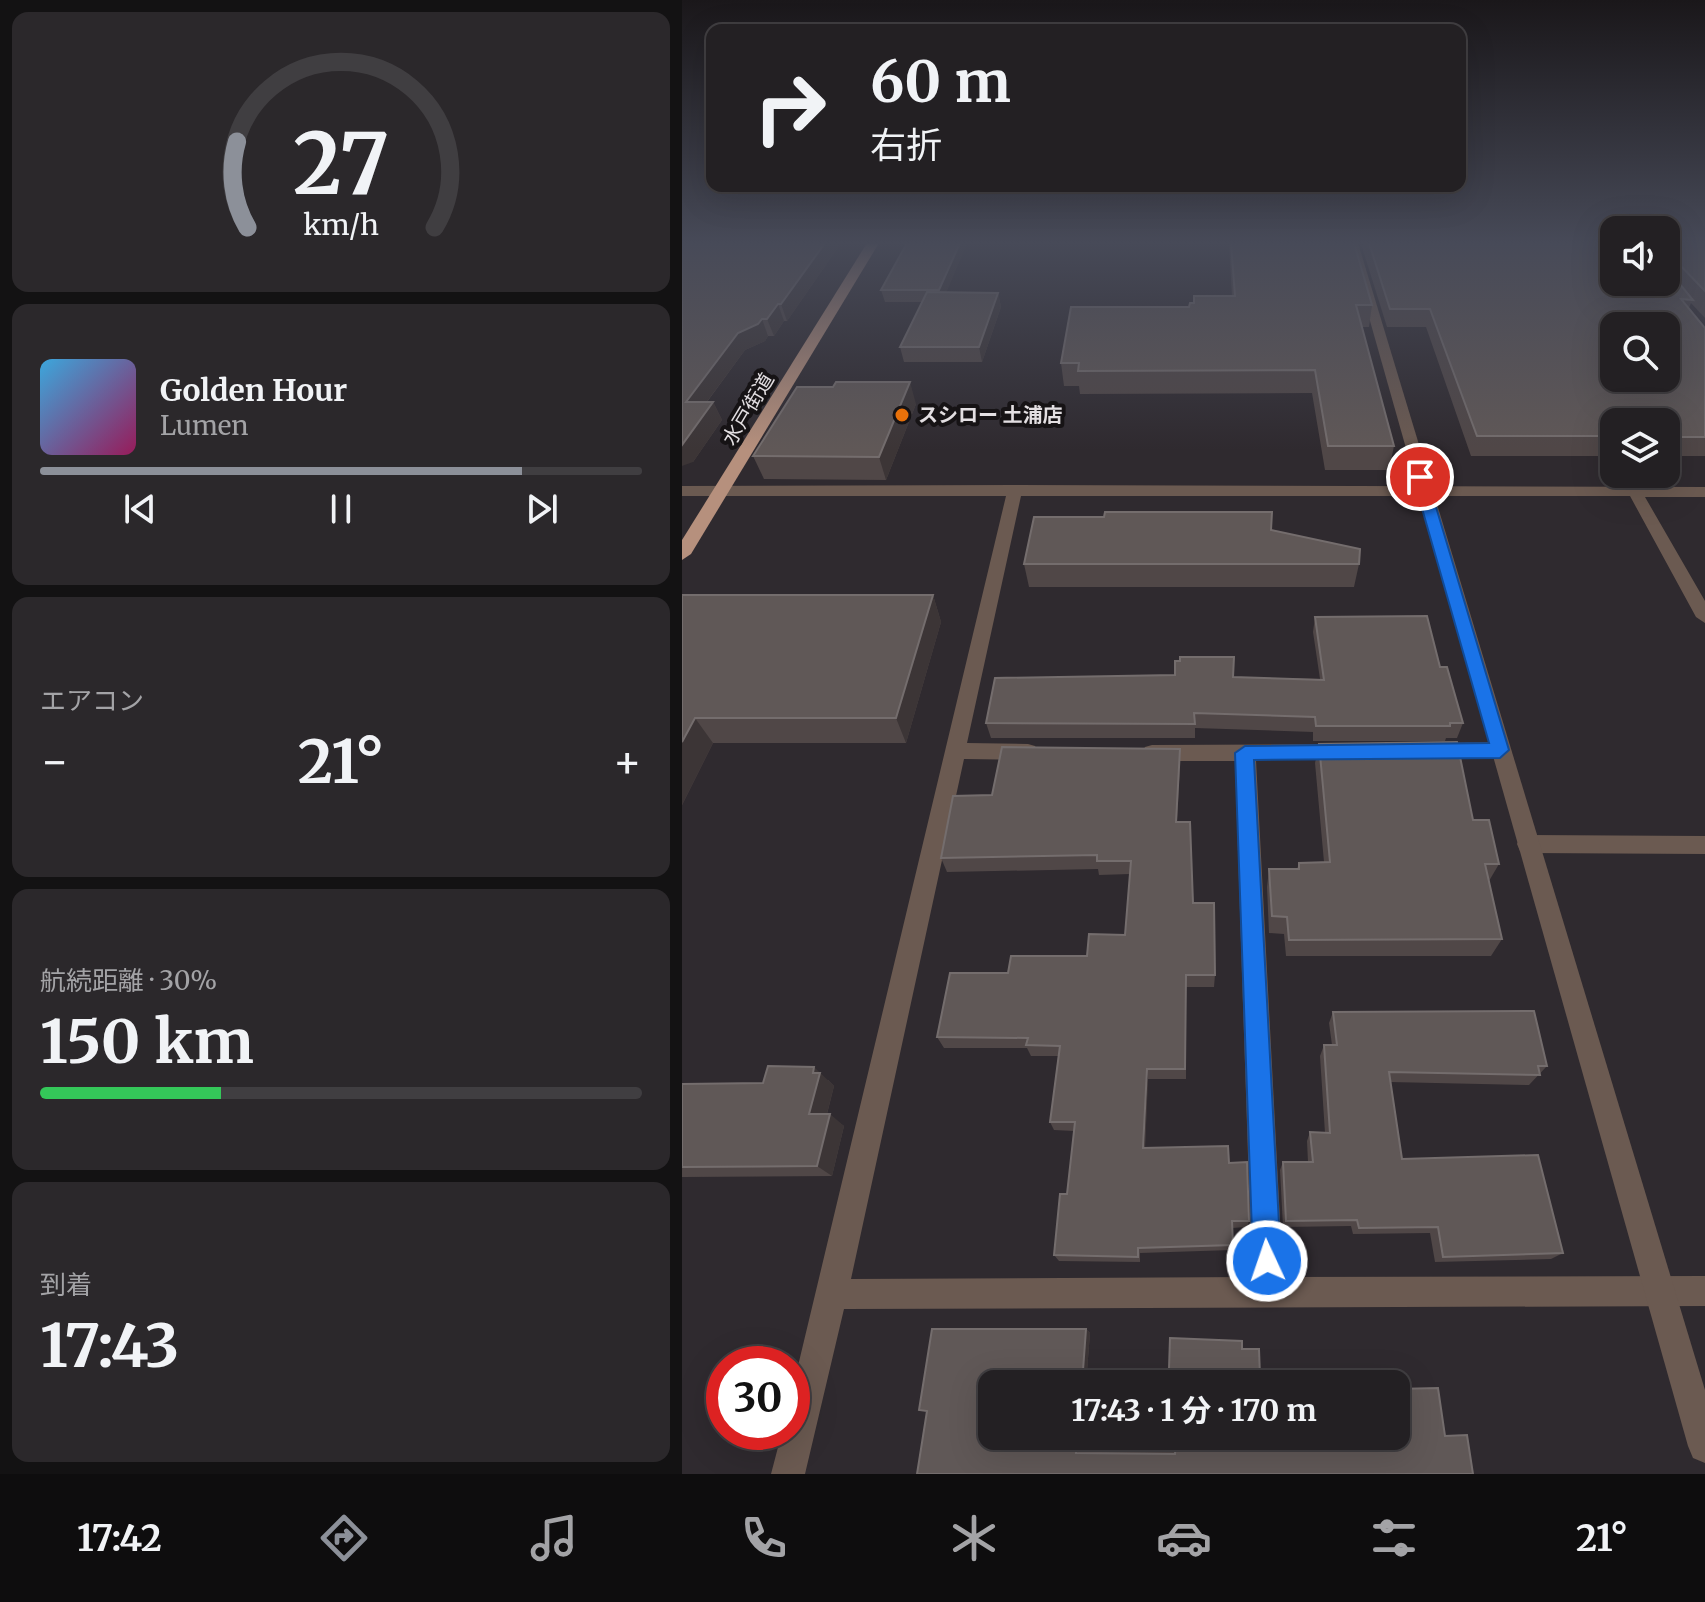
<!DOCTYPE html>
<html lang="ja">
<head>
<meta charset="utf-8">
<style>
  body { margin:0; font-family:Merriweather,"Noto Sans JP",serif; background:#2b282b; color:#f1f3f6; height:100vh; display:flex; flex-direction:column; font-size:30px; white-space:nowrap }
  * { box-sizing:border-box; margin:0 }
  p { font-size:26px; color:#a3a3a6 }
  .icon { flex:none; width:44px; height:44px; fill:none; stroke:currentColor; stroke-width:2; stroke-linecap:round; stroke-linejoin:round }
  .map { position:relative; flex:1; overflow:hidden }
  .side { display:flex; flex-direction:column; gap:12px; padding:12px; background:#131213; width:682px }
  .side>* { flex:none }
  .top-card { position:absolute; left:24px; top:24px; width:760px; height:168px; border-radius:16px; box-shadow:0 8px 32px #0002,0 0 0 2px #403e41; background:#232023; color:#f1f3f6; overflow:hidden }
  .tools { position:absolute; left:918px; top:216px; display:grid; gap:16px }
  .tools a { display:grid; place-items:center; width:80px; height:80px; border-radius:16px; background:#232023; box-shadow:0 8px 32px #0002,0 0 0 2px #403e41; font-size:40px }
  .speed { position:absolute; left:24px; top:1346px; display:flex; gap:16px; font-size:40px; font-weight:700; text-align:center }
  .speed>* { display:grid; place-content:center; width:104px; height:104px; border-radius:50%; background:#232023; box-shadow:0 8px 32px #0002,0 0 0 2px #403e41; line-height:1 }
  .speed .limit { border:12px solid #d22; background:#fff; color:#111 }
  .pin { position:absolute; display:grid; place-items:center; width:68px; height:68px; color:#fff; margin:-34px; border:4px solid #fff; border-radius:50%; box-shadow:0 2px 8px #0007 }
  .me { position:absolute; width:88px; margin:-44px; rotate:357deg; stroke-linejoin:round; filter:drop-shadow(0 0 6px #0008) }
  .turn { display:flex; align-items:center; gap:28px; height:168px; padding:0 32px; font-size:36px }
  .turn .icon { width:104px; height:104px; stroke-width:2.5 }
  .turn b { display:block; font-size:56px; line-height:68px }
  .big { font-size:60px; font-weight:700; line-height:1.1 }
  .side .tile { flex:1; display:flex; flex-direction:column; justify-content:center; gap:12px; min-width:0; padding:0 28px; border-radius:16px; background:#2b282b }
  .side .dial { align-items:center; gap:0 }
  .dial svg { height:208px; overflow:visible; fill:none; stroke:#403e41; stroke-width:7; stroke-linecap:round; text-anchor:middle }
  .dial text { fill:#f1f3f6; stroke:none }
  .song { display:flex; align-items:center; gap:24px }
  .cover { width:96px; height:96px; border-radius:12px; background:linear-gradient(135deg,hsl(200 70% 55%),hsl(330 70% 35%)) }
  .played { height:8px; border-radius:4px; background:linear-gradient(90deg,#8c9099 80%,#403e41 80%) }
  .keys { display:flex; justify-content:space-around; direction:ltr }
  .heat { display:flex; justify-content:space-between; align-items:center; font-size:44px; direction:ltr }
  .charge { height:12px; border-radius:6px; background:linear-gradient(90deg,#34c759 30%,#403e41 0) }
  .trip { position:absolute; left:296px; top:1370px; width:432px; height:80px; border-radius:16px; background:#232023; box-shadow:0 8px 32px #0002,0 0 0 2px #403e41; font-weight:700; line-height:80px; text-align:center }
  .menu { display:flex; height:128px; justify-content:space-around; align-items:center; background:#0e0d0e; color:#a3a3a6 }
  .menu .icon { width:56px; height:56px }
  .menu .selected { color:#8c9099 }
  .menu b { font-size:36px; color:#f1f3f6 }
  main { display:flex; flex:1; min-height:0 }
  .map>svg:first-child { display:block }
</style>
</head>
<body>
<main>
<section class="side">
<div class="tile dial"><svg viewBox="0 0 100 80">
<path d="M14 69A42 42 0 1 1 86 69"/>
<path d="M14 69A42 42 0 0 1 10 36" stroke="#8c9099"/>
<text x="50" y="56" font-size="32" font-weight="700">27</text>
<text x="50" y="72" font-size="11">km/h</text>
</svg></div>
<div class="tile">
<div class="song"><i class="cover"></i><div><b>Golden Hour</b><p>Lumen</p></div></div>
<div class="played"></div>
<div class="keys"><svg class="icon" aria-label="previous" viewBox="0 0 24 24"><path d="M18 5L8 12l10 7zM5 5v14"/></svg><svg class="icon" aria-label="pause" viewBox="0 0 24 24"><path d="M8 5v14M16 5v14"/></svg><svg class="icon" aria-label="next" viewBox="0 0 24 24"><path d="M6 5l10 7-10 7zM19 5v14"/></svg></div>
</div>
<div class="tile"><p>エアコン</p>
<div class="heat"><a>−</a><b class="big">21°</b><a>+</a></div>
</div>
<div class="tile"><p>航続距離 · 30%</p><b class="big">150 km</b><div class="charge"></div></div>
<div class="tile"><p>到着</p><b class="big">17:43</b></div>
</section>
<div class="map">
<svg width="1023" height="1474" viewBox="0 0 1023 1474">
  <rect width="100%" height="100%" fill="#2f2a2f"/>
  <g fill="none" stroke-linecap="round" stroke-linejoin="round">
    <g fill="#6b5a51" fill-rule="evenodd">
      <polygon points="333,485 1023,487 1023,497 963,497 1023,601 1023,623 1014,617 948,496 339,496 285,743 346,744 353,746 356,752 353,758 346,760 282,759 169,1279 570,1277 553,761 470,761 463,759 460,753 463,747 470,745 662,744 669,746 672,752 669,758 662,760 574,760 601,1277 1023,1276 1023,1306 162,1309 123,1474 89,1474 100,1432 110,1432 110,1391 324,496 0,496 0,486"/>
      <polygon points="818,742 825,744 828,750 825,756 818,758 750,759 743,757 740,751 743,745 750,743"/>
      <polygon points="846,835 1023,836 1023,854 846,853 838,851 835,844 838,837"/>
    </g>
    <polygon fill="#6b5a51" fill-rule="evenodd" points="666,243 676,243 1023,1390 1023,1463 1011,1458 1006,1446"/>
    <polygon fill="#b6907d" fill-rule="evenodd" points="185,243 197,243 9,554 0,560 0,540"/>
  </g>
  <g fill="#504747">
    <polygon points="0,243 159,243 105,321 102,321 92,336 86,336 83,341 63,350 25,402 31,402 40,420 11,462"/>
    <polygon points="285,243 264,292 316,293 319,307 300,362 222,362 218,347 240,302 203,302 199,290"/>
    <polygon points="547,243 672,243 690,305 687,327 680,327 712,446 707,470 643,470 630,393 398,394 397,386 382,386 379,363 507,307 550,296"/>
    <polygon points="681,243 1023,243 1023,318 1009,303 1007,308 1023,328 1023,456 984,456 984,422 932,422 932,456 789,456 744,327 705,327 680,247"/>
    <polygon points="234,404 204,480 82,479 71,456"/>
    <polygon points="589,530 677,564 672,587 347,587 342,564"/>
    <polygon points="0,595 251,595 259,622 224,743 31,743 0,805"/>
    <polygon points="633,617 758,667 781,723 775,738 764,738 763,741 631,741 631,732 513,728 513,738 309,738 304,723 551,677 638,679 631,632"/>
    <polygon points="637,744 791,820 817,864 807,881 820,939 809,956 604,956 602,934 587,933 585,887 587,869 615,869 617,863 642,862 633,763"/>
    <polygon points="498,764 495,822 511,903 533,975 532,987 504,987 504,1079 466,1079 463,1148 547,1163 567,1221 565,1227 550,1228 551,1245 550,1250 458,1253 458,1262 377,1261 372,1255 385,1194 392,1131 372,1130 368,1122 376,1056 349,1056 345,1048 262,1048 255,1037 326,973 405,956 443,935 448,874 417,875 416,869 265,872 259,858 310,795"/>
    <polygon points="651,1012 865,1066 847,1085 708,1082 720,1159 881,1253 869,1259 753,1262 748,1233 671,1234 669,1226 601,1227 598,1170 601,1162 626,1162 625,1141 628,1132 643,1133 638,1056 642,1045 650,1045 647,1023"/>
    <polygon points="146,1080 152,1086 145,1114 162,1126 150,1176 0,1177 0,1084 81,1083"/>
    <polygon points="250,1329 404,1329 408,1333 404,1384 310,1384 310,1436 400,1436 399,1451 493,1452 494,1436 714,1436 714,1389 756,1388 763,1435 785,1435 791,1474 235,1474 245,1411 237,1410"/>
  </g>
  <g fill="#3c3536">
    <polygon points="143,243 159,243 105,321 99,304"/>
    <polygon points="278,243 285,243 260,303 257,290"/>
    <polygon points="993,260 986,277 984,278 984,264"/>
    <polygon points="316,293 319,307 300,362 297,347"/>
    <polygon points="96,304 102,321 92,336 85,319"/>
    <polygon points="80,319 86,336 83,341 63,350 12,419 4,402 56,333"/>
    <polygon points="228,382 234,404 204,480 197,457"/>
    <polygon points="31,402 40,420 11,462 0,466 0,445"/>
    <polygon points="251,595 259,622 224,743 214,718"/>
    <polygon points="13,718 31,743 0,805 0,742"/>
    <polygon points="498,749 498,764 494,836 494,822"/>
    <polygon points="132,1067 152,1086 142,1125 127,1114"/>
    <polygon points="465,1069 466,1079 462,1156 461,1148"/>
    <polygon points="148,1114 162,1126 150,1176 135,1166"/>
    <polygon points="404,1329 408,1333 404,1384 400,1384"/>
    <polygon points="396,1436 400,1436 399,1451 394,1453"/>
  </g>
  <g fill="#605857" stroke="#746d6d" stroke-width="2" fill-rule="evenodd">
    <polygon points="0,243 143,243 99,304 96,304 85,319 80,319 76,324 56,333 4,402 31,402 0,445"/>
    <polygon points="225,243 278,243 257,290 199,290"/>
    <polygon points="549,243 672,243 690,305 674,305 712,446 646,446 633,370 396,371 397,363 379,363 389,307 507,307 508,303 512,303 512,296 553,296"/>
    <path d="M687,243H932V282H984V267L1011,300L999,299L1023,328V437H984V422H932V436H795L748,309H708ZM932,326H984V378H932Z"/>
    <polygon points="984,243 1023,243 1023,291 993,260 984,264"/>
    <polygon points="245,292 316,293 297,347 218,347"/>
    <polygon points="154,382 228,382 197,457 71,456 115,387 151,387"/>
    <polygon points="423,512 590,512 589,530 678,549 677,564 342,564 352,517 422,517"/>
    <polygon points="0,595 251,595 214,718 13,718 0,742"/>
    <polygon points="745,616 758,667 765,667 781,723 768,723 768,726 634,726 633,717 512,713 513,724 304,723 313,678 493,675 493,661 498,661 498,657 552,657 551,677 642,680 633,617"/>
    <polygon points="775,742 791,820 807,820 817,864 803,864 820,939 607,940 605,917 590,916 587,869 617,869 617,863 648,862 637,744"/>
    <polygon points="320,747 498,749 494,822 508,822 511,903 532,903 533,975 504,975 503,1069 465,1069 461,1148 546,1146 547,1163 565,1162 567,1221 550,1221 551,1245 456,1248 456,1257 372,1255 378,1194 385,1194 393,1122 368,1122 378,1046 344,1045 346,1038 255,1037 268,973 326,973 329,956 405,956 407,934 443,935 449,861 415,861 415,855 259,858 271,796 310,795"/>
    <polygon points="852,1011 865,1066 856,1066 858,1075 707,1072 720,1159 856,1155 881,1253 761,1257 756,1227 677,1228 675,1220 604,1221 601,1162 631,1162 628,1132 648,1133 642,1045 655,1045 651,1012"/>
    <polygon points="86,1066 132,1067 131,1073 138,1073 127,1114 148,1114 135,1166 0,1167 0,1084 81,1083"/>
    <polygon points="250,1329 404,1329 400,1384 310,1384 310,1436 396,1436 394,1453 493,1454 494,1436 714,1436 714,1389 756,1388 763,1436 785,1435 791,1474 235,1474 245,1411 237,1410"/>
    <polygon points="488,1338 560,1341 560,1349 577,1349 578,1376 667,1379 668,1384 495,1384 495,1373 487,1369"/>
  </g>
  <linearGradient id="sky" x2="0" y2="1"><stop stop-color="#1a171a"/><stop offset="0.54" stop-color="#474a58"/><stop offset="1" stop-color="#474a58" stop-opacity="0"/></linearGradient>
  <rect width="1023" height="450" fill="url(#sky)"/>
  <polygon fill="#1a73e8" stroke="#114b97" stroke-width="2" points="738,473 745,477 827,750 818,758 572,760 599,1261 595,1271 585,1275 575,1271 571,1261 553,753 563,746 807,743 731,477"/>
  <circle fill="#e8710a" stroke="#161315" stroke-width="3" cx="220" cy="415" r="8"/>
  <g text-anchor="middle" stroke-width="8" stroke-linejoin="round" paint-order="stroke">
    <g font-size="20" fill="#e3dfe2" stroke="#161315">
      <text transform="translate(66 409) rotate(-59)" y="7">水戸街道</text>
    </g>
    <g font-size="20" font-weight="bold" fill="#e3dfe2" stroke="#161315" text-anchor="start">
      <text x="236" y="422">スシロー 土浦店</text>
    </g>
  </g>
</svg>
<div class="tools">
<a><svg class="icon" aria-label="sound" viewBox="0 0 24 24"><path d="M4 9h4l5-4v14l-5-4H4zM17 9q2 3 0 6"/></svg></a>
<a><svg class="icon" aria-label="search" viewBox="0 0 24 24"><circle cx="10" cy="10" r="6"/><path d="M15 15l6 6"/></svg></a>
<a><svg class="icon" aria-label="layers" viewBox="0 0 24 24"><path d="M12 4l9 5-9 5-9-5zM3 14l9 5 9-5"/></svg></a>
</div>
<div class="speed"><div class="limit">30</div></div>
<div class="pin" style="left:738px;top:477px;background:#d93025"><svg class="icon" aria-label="arrive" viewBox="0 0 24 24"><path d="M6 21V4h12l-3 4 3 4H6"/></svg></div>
<svg class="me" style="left:585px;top:1261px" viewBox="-20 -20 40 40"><circle r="17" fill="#1a73e8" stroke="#fff" stroke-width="3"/><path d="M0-11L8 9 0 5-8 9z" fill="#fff"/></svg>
<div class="trip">17:43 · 1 分 · 170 m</div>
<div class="top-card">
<div class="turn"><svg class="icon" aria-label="right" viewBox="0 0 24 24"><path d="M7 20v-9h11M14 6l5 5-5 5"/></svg><div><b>60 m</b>右折</div></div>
</div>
</div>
</main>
<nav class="menu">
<b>17:42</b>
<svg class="icon selected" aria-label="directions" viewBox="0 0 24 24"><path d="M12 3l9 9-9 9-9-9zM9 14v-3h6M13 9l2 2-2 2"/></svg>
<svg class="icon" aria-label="music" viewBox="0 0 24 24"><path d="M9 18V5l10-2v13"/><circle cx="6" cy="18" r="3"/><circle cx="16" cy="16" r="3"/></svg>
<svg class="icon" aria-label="phone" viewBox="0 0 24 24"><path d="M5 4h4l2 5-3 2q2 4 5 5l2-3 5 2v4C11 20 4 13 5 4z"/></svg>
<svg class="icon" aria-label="climate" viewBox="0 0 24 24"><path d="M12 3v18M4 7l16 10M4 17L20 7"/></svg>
<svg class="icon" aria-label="car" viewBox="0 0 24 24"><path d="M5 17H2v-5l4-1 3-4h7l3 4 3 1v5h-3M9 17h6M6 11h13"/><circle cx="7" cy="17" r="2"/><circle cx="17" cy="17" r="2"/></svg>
<svg class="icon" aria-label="filters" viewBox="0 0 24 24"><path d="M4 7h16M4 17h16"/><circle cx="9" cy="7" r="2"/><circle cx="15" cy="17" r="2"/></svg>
<b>21°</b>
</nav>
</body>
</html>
